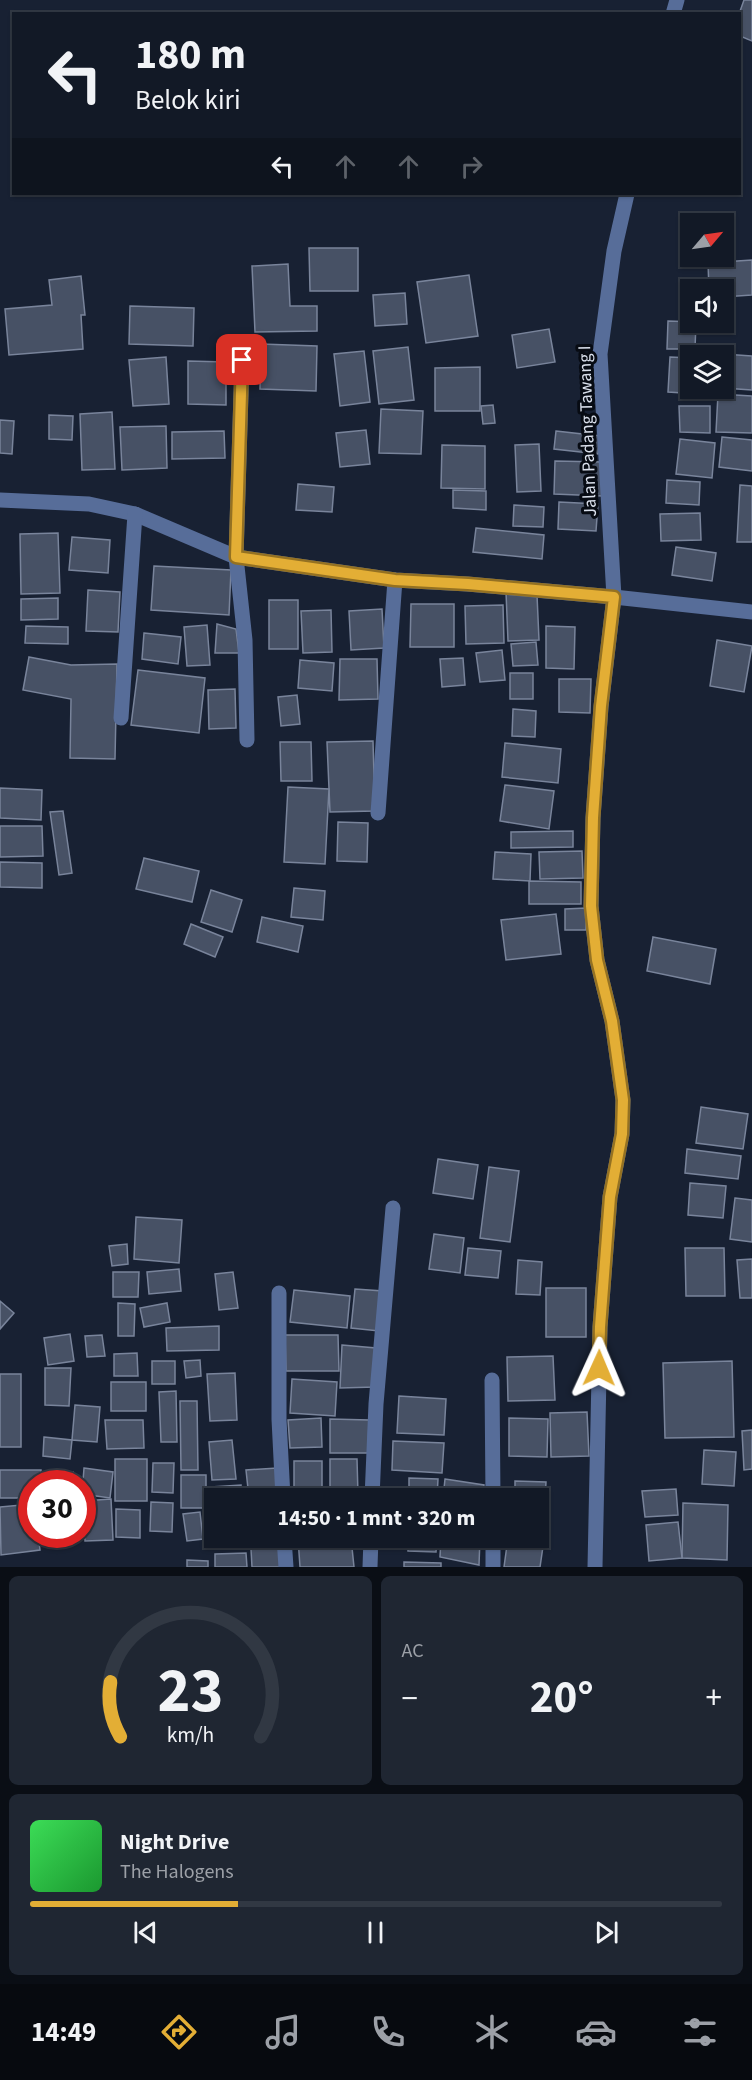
<!DOCTYPE html>
<html lang="id">
<head>
<meta charset="utf-8">
<style>
  body { margin:0; font-family:"Source Sans 3",sans-serif; background:#1f2632; color:#f1f3f6; height:100vh; display:flex; flex-direction:column; font-size:22px; white-space:nowrap }
  * { box-sizing:border-box; margin:0 }
  p { font-size:20px; color:#9ca0a7 }
  .icon { flex:none; width:33px; height:33px; fill:none; stroke:currentColor; stroke-width:2; stroke-linecap:round; stroke-linejoin:round }
  .map { position:relative; height:1567px; overflow:hidden }
  .side { display:flex; flex-direction:column; gap:9px; padding:9px; background:#0a0e15; flex:1 }
  .side>* { flex:none }
  .banner { position:absolute; left:12px; top:12px; width:729px; height:183px; border-radius:0px; box-shadow:0 2px 4px #0004,0 0 0 2px #313843; background:#121926; color:#f1f3f6; overflow:hidden }
  .needle { width:39px; rotate:61deg }
  .tools { position:absolute; left:680px; top:213px; display:grid; gap:12px }
  .tools a { display:grid; place-items:center; width:54px; height:54px; border-radius:0px; background:#121926; box-shadow:0 2px 4px #0004,0 0 0 2px #313843; font-size:30px }
  .speed { position:absolute; left:18px; top:1470px; display:flex; gap:12px; font-size:30px; font-weight:700; text-align:center }
  .speed>* { display:grid; place-content:center; width:78px; height:78px; border-radius:50%; background:#121926; box-shadow:0 2px 4px #0004,0 0 0 2px #313843; line-height:1 }
  .speed .limit { border:9px solid #d22; background:#fff; color:#111 }
  .pin { position:absolute; display:grid; place-items:center; width:51px; height:51px; color:#fff; margin:-26px; border-radius:12px; box-shadow:0 3px 9px #0006 }
  .me { position:absolute; width:66px; margin:-33px; rotate:1deg; stroke-linejoin:round; filter:drop-shadow(0 0 4px #0008) }
  .turn { display:flex; align-items:center; gap:21px; height:126px; padding:0 24px; font-size:27px }
  .turn .icon { width:78px; height:78px; stroke-width:2.5 }
  .turn b { display:block; font-size:42px; line-height:51px }
  .lanes { display:flex; align-items:center; height:57px; padding:0 24px; background:#0003; justify-content:center; gap:30px; direction:ltr }
  .lanes .off { opacity:.35 }
  .big { font-size:45px; font-weight:700; line-height:1.1 }
  .side .card { flex:1; display:flex; flex-direction:column; justify-content:center; gap:9px; min-width:0; padding:0 21px; border-radius:9px; background:#1f2632 }
  .side .dial { align-items:center; gap:0 }
  .dial svg { height:156px; overflow:visible; fill:none; stroke:#313843; stroke-width:7; stroke-linecap:round; text-anchor:middle }
  .dial text { fill:#f1f3f6; stroke:none }
  .song { display:flex; align-items:center; gap:18px }
  .cover { width:72px; height:72px; border-radius:9px; background:linear-gradient(135deg,hsl(130 70% 55%),hsl(130 70% 35%)) }
  .played { height:6px; border-radius:3px; background:linear-gradient(90deg,#e3ae35 30%,#313843 30%) }
  .keys { display:flex; justify-content:space-around; direction:ltr }
  .heat { display:flex; justify-content:space-between; align-items:center; font-size:33px; direction:ltr }
  .side .tiles { flex:1; display:grid; gap:9px; grid-template-columns:1fr 1fr }
  .card:last-child { grid-column:span 2 }
  .trip { position:absolute; left:204px; top:1488px; width:345px; height:60px; border-radius:0px; background:#121926; box-shadow:0 2px 4px #0004,0 0 0 2px #313843; font-weight:700; line-height:60px; text-align:center }
  .menu { display:flex; height:96px; justify-content:space-around; align-items:center; background:#070a0f; color:#9ca0a7 }
  .menu .icon { width:42px; height:42px }
  .menu .active { color:#e3ae35 }
  .menu b { font-size:27px; color:#f1f3f6 }
  .map>svg:first-child { display:block }
</style>
</head>
<body>
<div class="map">
<svg width="752" height="1567" viewBox="0 0 752 1567">
  <rect width="100%" height="100%" fill="#182133"/>
  <g fill="#475165" stroke="#79849b" stroke-width="1.5">
    <polygon points="744,0 752,0 752,41 740,36 739,14"/>
    <polygon points="309,248 358,248 358,291 310,291"/>
    <polygon points="752,260 752,295 723,297 723,290 709,290 708,263"/>
    <polygon points="288,264 290,306 317,306 317,331 255,332 252,266"/>
    <polygon points="469,275 478,336 426,343 417,282"/>
    <polygon points="81,276 85,315 81,315 83,349 9,355 5,309 52,305 49,280"/>
    <polygon points="405,293 407,324 375,326 373,295"/>
    <polygon points="130,306 194,308 193,346 129,344"/>
    <polygon points="668,321 696,322 695,349 667,349"/>
    <polygon points="549,329 555,362 517,368 512,335"/>
    <polygon points="261,344 317,346 316,391 260,389"/>
    <polygon points="408,347 414,400 379,404 373,351"/>
    <polygon points="364,351 370,402 340,406 334,354"/>
    <polygon points="723,354 752,356 752,390 723,388"/>
    <polygon points="166,357 169,404 133,406 129,360"/>
    <polygon points="670,357 690,358 690,388 698,388 698,394 668,392"/>
    <polygon points="188,361 226,362 226,405 188,404"/>
    <polygon points="480,367 480,411 435,411 435,368"/>
    <polygon points="718,394 752,396 752,433 716,432"/>
    <polygon points="493,405 495,423 483,424 481,406"/>
    <polygon points="679,406 710,406 710,433 680,432"/>
    <polygon points="381,409 423,411 421,454 379,453"/>
    <polygon points="112,412 115,469 82,470 80,414"/>
    <polygon points="49,415 73,416 72,440 49,439"/>
    <polygon points="0,420 14,421 12,454 0,453"/>
    <polygon points="166,426 167,468 122,470 120,427"/>
    <polygon points="366,430 370,464 340,467 336,433"/>
    <polygon points="224,431 225,458 172,459 172,432"/>
    <polygon points="556,431 600,436 598,454 554,449"/>
    <polygon points="722,437 752,440 752,471 719,467"/>
    <polygon points="680,439 715,443 712,478 676,474"/>
    <polygon points="539,444 541,491 517,492 515,445"/>
    <polygon points="442,445 485,446 485,489 441,488"/>
    <polygon points="555,461 603,462 602,496 554,494"/>
    <polygon points="667,480 700,482 699,505 666,503"/>
    <polygon points="298,484 334,487 332,512 296,510"/>
    <polygon points="740,485 752,486 752,542 737,542"/>
    <polygon points="453,490 486,491 486,510 453,508"/>
    <polygon points="559,502 598,504 596,531 558,529"/>
    <polygon points="514,505 544,507 543,527 513,526"/>
    <polygon points="700,513 701,540 661,541 660,514"/>
    <polygon points="476,528 544,535 542,559 473,552"/>
    <polygon points="58,533 60,593 21,594 20,534"/>
    <polygon points="72,537 110,540 108,573 69,570"/>
    <polygon points="676,547 716,553 712,581 672,575"/>
    <polygon points="154,566 231,570 229,615 151,610"/>
    <polygon points="88,590 120,592 118,632 86,631"/>
    <polygon points="506,592 537,595 539,640 508,641"/>
    <polygon points="58,598 58,619 21,620 21,599"/>
    <rect x="269" y="600" width="29" height="49"/>
    <polygon points="411,604 454,604 454,647 410,647"/>
    <polygon points="503,605 504,643 466,644 465,606"/>
    <polygon points="382,609 384,648 351,650 349,611"/>
    <polygon points="331,610 332,652 303,653 301,611"/>
    <polygon points="217,624 236,629 239,653 215,653"/>
    <polygon points="207,625 210,665 187,666 184,627"/>
    <polygon points="26,626 68,627 68,644 25,643"/>
    <polygon points="546,626 575,627 574,669 546,668"/>
    <polygon points="144,633 181,637 178,664 142,659"/>
    <polygon points="717,640 752,646 744,692 710,686"/>
    <polygon points="536,642 538,665 513,666 511,644"/>
    <polygon points="502,650 505,680 480,682 476,653"/>
    <polygon points="29,657 71,665 117,664 115,759 70,758 71,699 23,690"/>
    <polygon points="463,658 465,685 442,687 440,659"/>
    <polygon points="340,659 377,659 378,699 339,700"/>
    <polygon points="300,660 334,663 332,691 298,688"/>
    <polygon points="138,670 205,678 199,733 131,725"/>
    <rect x="510" y="673" width="23" height="26"/>
    <polygon points="559,679 591,679 590,713 559,712"/>
    <polygon points="235,689 236,728 209,729 208,690"/>
    <polygon points="297,695 300,724 281,726 278,697"/>
    <polygon points="513,709 536,711 535,737 512,736"/>
    <polygon points="373,741 375,811 330,812 327,742"/>
    <polygon points="280,742 311,742 312,781 281,781"/>
    <polygon points="505,743 561,749 558,783 502,777"/>
    <polygon points="505,785 554,791 549,829 500,821"/>
    <polygon points="288,787 329,789 325,864 284,862"/>
    <polygon points="0,788 42,790 41,820 0,818"/>
    <polygon points="63,811 72,873 59,875 50,812"/>
    <polygon points="338,822 368,823 367,862 337,861"/>
    <polygon points="0,826 42,826 43,856 0,857"/>
    <polygon points="573,831 573,847 511,848 511,832"/>
    <polygon points="582,851 583,878 540,879 539,852"/>
    <polygon points="495,852 531,854 530,881 493,879"/>
    <polygon points="144,858 199,871 192,902 136,889"/>
    <polygon points="0,862 42,863 42,888 0,887"/>
    <polygon points="529,881 581,882 581,904 529,904"/>
    <polygon points="294,888 325,891 323,920 291,917"/>
    <polygon points="211,890 242,900 232,932 201,922"/>
    <polygon points="586,908 586,930 565,930 565,909"/>
    <polygon points="556,914 561,954 506,960 501,920"/>
    <polygon points="262,917 303,926 298,952 257,942"/>
    <polygon points="191,924 223,937 215,957 184,944"/>
    <polygon points="653,937 716,949 710,984 647,971"/>
    <polygon points="701,1107 748,1114 743,1149 696,1143"/>
    <polygon points="687,1149 741,1156 738,1179 685,1173"/>
    <polygon points="438,1159 478,1165 473,1199 433,1193"/>
    <polygon points="489,1167 519,1171 510,1242 480,1238"/>
    <polygon points="690,1183 726,1186 723,1218 688,1215"/>
    <polygon points="735,1198 752,1200 752,1242 730,1239"/>
    <polygon points="136,1217 182,1220 179,1263 134,1259"/>
    <polygon points="434,1234 464,1238 460,1273 429,1269"/>
    <polygon points="127,1244 128,1264 112,1266 109,1246"/>
    <polygon points="468,1248 501,1251 498,1278 465,1275"/>
    <polygon points="685,1248 724,1248 725,1296 686,1296"/>
    <polygon points="752,1259 752,1298 740,1298 737,1260"/>
    <polygon points="518,1260 542,1262 540,1295 516,1294"/>
    <polygon points="179,1269 181,1291 149,1294 147,1272"/>
    <polygon points="113,1272 139,1272 138,1297 113,1297"/>
    <polygon points="233,1272 238,1308 219,1310 215,1274"/>
    <rect x="546" y="1288" width="40" height="49"/>
    <polygon points="355,1289 383,1291 379,1331 351,1328"/>
    <polygon points="294,1290 350,1296 347,1328 290,1322"/>
    <polygon points="0,1301 14,1313 0,1329"/>
    <polygon points="118,1303 135,1304 134,1336 118,1336"/>
    <polygon points="167,1303 170,1322 144,1327 140,1308"/>
    <polygon points="219,1326 219,1350 167,1351 166,1328"/>
    <polygon points="70,1334 74,1361 48,1365 44,1338"/>
    <polygon points="102,1335 105,1356 87,1357 85,1336"/>
    <polygon points="285,1335 338,1335 339,1371 286,1371"/>
    <polygon points="342,1345 376,1348 375,1387 340,1388"/>
    <polygon points="137,1353 138,1376 114,1376 114,1354"/>
    <polygon points="553,1356 555,1400 508,1401 507,1357"/>
    <polygon points="200,1360 201,1376 186,1378 184,1361"/>
    <rect x="152" y="1361" width="23" height="23"/>
    <polygon points="732,1361 734,1437 665,1438 663,1363"/>
    <polygon points="45,1368 71,1368 69,1406 45,1405"/>
    <polygon points="235,1373 237,1420 210,1421 207,1374"/>
    <rect x="0" y="1374" width="21" height="73"/>
    <polygon points="292,1379 337,1382 335,1416 290,1413"/>
    <rect x="111" y="1382" width="35" height="29"/>
    <polygon points="176,1391 177,1442 161,1442 159,1392"/>
    <polygon points="399,1396 446,1399 444,1435 397,1433"/>
    <polygon points="180,1401 197,1401 198,1470 181,1470"/>
    <polygon points="75,1405 100,1407 97,1442 72,1440"/>
    <polygon points="587,1412 589,1456 551,1457 550,1413"/>
    <polygon points="321,1418 322,1447 290,1448 288,1420"/>
    <polygon points="509,1418 548,1419 547,1457 509,1456"/>
    <polygon points="330,1419 369,1420 368,1453 330,1453"/>
    <polygon points="105,1420 143,1420 144,1448 107,1449"/>
    <polygon points="752,1430 752,1469 744,1470 742,1431"/>
    <polygon points="44,1437 72,1440 70,1459 43,1456"/>
    <polygon points="232,1440 236,1479 212,1480 209,1442"/>
    <polygon points="393,1441 444,1443 442,1473 392,1470"/>
    <polygon points="704,1450 736,1452 734,1486 702,1484"/>
    <rect x="115" y="1459" width="32" height="42"/>
    <polygon points="330,1459 357,1459 358,1494 330,1494"/>
    <rect x="294" y="1461" width="28" height="37"/>
    <polygon points="153,1463 174,1463 173,1493 152,1492"/>
    <polygon points="84,1468 113,1472 110,1498 82,1494"/>
    <polygon points="277,1468 280,1498 249,1498 246,1470"/>
    <polygon points="0,1470 41,1470 41,1484 32,1484 32,1498 0,1498"/>
    <polygon points="47,1471 73,1472 73,1484 46,1484"/>
    <rect x="181" y="1475" width="25" height="33"/>
    <polygon points="409,1478 438,1479 437,1498 409,1498"/>
    <polygon points="445,1479 484,1485 483,1498 443,1498"/>
    <polygon points="515,1481 546,1482 544,1518 538,1518 538,1498 515,1498"/>
    <polygon points="241,1485 241,1498 214,1498 214,1533 211,1487"/>
    <polygon points="676,1489 678,1515 645,1517 642,1491"/>
    <polygon points="111,1499 113,1540 85,1541 83,1501"/>
    <polygon points="151,1502 173,1503 172,1532 150,1531"/>
    <polygon points="683,1503 728,1505 727,1560 682,1558"/>
    <polygon points="32,1504 32,1534 38,1534 40,1550 1,1555 0,1507"/>
    <polygon points="116,1509 140,1510 140,1538 116,1537"/>
    <polygon points="200,1512 203,1539 187,1541 183,1514"/>
    <polygon points="678,1522 682,1558 649,1561 646,1525"/>
    <polygon points="538,1525 546,1526 540,1567 504,1567 508,1538 538,1538"/>
    <rect x="45" y="1534" width="27" height="8"/>
    <polygon points="298,1538 351,1538 354,1567 300,1567"/>
    <polygon points="408,1538 437,1538 436,1552 408,1551"/>
    <polygon points="441,1538 480,1538 479,1565 440,1557"/>
    <polygon points="283,1548 284,1567 252,1567 251,1549"/>
    <polygon points="246,1553 247,1567 215,1567 215,1554"/>
    <polygon points="187,1560 208,1561 208,1567 187,1567"/>
    <polygon points="404,1562 441,1563 441,1567 404,1567"/>
  </g>
  <g fill="none" stroke-linecap="round" stroke-linejoin="round">
    <g stroke="#576d99" stroke-width="15">
      <polyline points="673,14 677,0"/>
      <polyline points="242,360 236,557 245,640 247,740"/>
      <polyline points="0,500 89,504 135,514 236,557 395,580 467,584 614,597 752,612"/>
      <polyline points="121,718 135,514"/>
      <polyline points="378,813 395,580"/>
      <polyline points="279,1293 279,1419 283,1498"/>
      <polyline points="492,1380 493,1498"/>
      <polyline points="372,1498 376,1404 393,1208"/>
      <polyline points="284,1538 286,1567"/>
      <polyline points="493,1538 493,1567"/>
      <polyline points="370,1567 371,1538"/>
      <polyline points="595,1567 600,1327 610,1197 622,1134 623,1100 612,1021 597,960 591,906 593,818 601,707 614,597 600,354 614,251 627,194"/>
    </g>
  </g>
  <g fill="none" stroke-linecap="round" stroke-linejoin="round">
    <defs>
      <polyline id="route" points="242,360 236,557 395,580 468,584 614,597 601,706 593,818 591,906 597,960 612,1021 623,1100 622,1134 610,1197 600,1327 599,1368"/>
    </defs>
    <use href="#route" stroke="#947122" stroke-width="15"/>
    <use href="#route" stroke="#e3ae35" stroke-width="10"/>
  </g>
  <g text-anchor="middle" stroke-width="6" stroke-linejoin="round" paint-order="stroke">
    <g font-size="18" fill="#dae0ec" stroke="#070b13">
      <text transform="translate(587 431) rotate(-92)" y="6">Jalan Padang Tawang I</text>
    </g>
  </g>
</svg>
<div class="tools">
<a><svg class="needle" viewBox="-14 -14 28 28"><path d="M0-13l5 13h-10z" fill="#e53935"/><path d="M0 13l5-13h-10z" fill="#9ca0a7"/></svg></a>
<a><svg class="icon" aria-label="sound" viewBox="0 0 24 24"><path d="M4 9h4l5-4v14l-5-4H4zM17 9q2 3 0 6"/></svg></a>
<a><svg class="icon" aria-label="layers" viewBox="0 0 24 24"><path d="M12 4l9 5-9 5-9-5zM3 14l9 5 9-5"/></svg></a>
</div>
<div class="speed"><div class="limit">30</div></div>
<div class="pin" style="left:242px;top:360px;background:#d93025"><svg class="icon" aria-label="arrive" viewBox="0 0 24 24"><path d="M6 21V4h12l-3 4 3 4H6"/></svg></div>
<svg class="me" style="left:599px;top:1368px" viewBox="-20 -20 40 40"><path d="M0-17L14 15 0 8-14 15z" fill="#e3ae35" stroke="#fff" stroke-width="4"/></svg>
<div class="trip">14:50 · 1 mnt · 320 m</div>
<div class="banner">
<div class="turn"><svg class="icon" aria-label="left" viewBox="0 0 24 24"><path d="M17 20v-9H6M10 6l-5 5 5 5"/></svg><div><b>180 m</b>Belok kiri</div></div>
<div class="lanes"><svg class="icon" aria-label="left" viewBox="0 0 24 24"><path d="M17 20v-9H6M10 6l-5 5 5 5"/></svg><svg class="icon off" aria-label="ahead" viewBox="0 0 24 24"><path d="M12 20V5M6 11l6-6 6 6"/></svg><svg class="icon off" aria-label="ahead" viewBox="0 0 24 24"><path d="M12 20V5M6 11l6-6 6 6"/></svg><svg class="icon off" aria-label="right" viewBox="0 0 24 24"><path d="M7 20v-9h11M14 6l5 5-5 5"/></svg></div>
</div>
</div>
<section class="side">
<div class="tiles">
<div class="card dial"><svg viewBox="0 0 100 80">
<path d="M14 69A42 42 0 1 1 86 69"/>
<path d="M14 69A42 42 0 0 1 9 41" stroke="#e3ae35"/>
<text x="50" y="56" font-size="32" font-weight="700">23</text>
<text x="50" y="72" font-size="11">km/h</text>
</svg></div>
<div class="card"><p>AC</p>
<div class="heat"><a>−</a><b class="big">20°</b><a>+</a></div>
</div>
<div class="card">
<div class="song"><i class="cover"></i><div><b>Night Drive</b><p>The Halogens</p></div></div>
<div class="played"></div>
<div class="keys"><svg class="icon" aria-label="previous" viewBox="0 0 24 24"><path d="M18 5L8 12l10 7zM5 5v14"/></svg><svg class="icon" aria-label="pause" viewBox="0 0 24 24"><path d="M8 5v14M16 5v14"/></svg><svg class="icon" aria-label="next" viewBox="0 0 24 24"><path d="M6 5l10 7-10 7zM19 5v14"/></svg></div>
</div>
</div>
</section>
<nav class="menu">
<b>14:49</b>
<svg class="icon active" aria-label="directions" viewBox="0 0 24 24"><path d="M12 3l9 9-9 9-9-9zM9 14v-3h6M13 9l2 2-2 2"/></svg>
<svg class="icon" aria-label="music" viewBox="0 0 24 24"><path d="M9 18V5l10-2v13"/><circle cx="6" cy="18" r="3"/><circle cx="16" cy="16" r="3"/></svg>
<svg class="icon" aria-label="phone" viewBox="0 0 24 24"><path d="M5 4h4l2 5-3 2q2 4 5 5l2-3 5 2v4C11 20 4 13 5 4z"/></svg>
<svg class="icon" aria-label="climate" viewBox="0 0 24 24"><path d="M12 3v18M4 7l16 10M4 17L20 7"/></svg>
<svg class="icon" aria-label="car" viewBox="0 0 24 24"><path d="M5 17H2v-5l4-1 3-4h7l3 4 3 1v5h-3M9 17h6M6 11h13"/><circle cx="7" cy="17" r="2"/><circle cx="17" cy="17" r="2"/></svg>
<svg class="icon" aria-label="filters" viewBox="0 0 24 24"><path d="M4 7h16M4 17h16"/><circle cx="9" cy="7" r="2"/><circle cx="15" cy="17" r="2"/></svg>
</nav>
</body>
</html>
